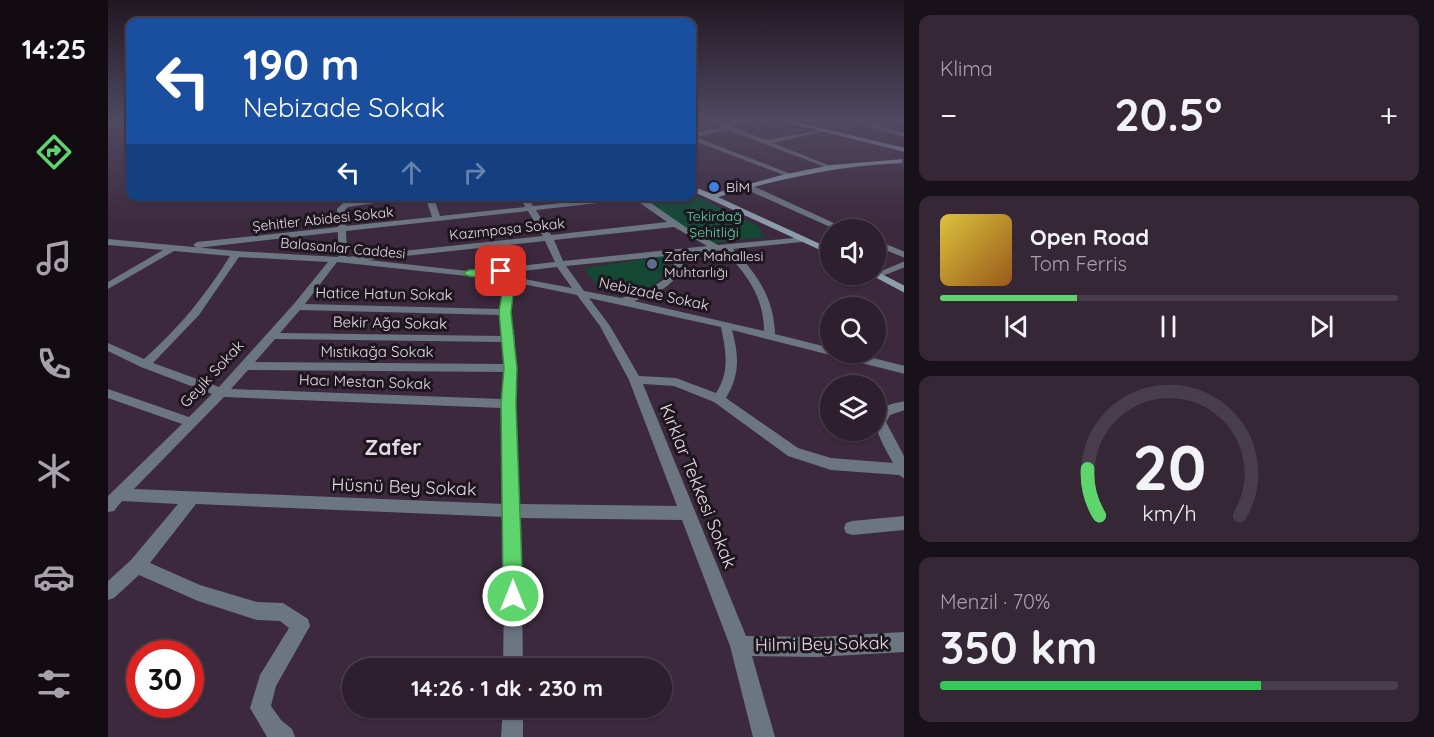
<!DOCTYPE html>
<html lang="tr">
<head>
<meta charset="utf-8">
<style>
  body { margin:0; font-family:Quicksand,sans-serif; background:#352736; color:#f1f3f6; height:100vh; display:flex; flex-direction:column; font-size:22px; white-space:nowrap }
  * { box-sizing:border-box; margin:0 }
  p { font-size:20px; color:#a7a2aa }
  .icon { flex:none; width:33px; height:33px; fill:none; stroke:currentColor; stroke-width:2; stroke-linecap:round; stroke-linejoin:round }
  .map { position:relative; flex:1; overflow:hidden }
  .sheet { display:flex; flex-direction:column; gap:15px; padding:15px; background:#191119; width:530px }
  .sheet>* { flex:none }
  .banner { position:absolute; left:18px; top:18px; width:570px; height:183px; border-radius:12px; box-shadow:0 2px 4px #0004,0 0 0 2px #483d4a; background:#1a4fa0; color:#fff; overflow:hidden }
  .tools { position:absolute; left:712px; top:219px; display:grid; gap:12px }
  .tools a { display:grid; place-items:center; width:66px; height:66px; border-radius:50%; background:#2d1f2e; box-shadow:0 2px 4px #0004,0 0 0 2px #483d4a; font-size:30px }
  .speed { position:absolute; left:18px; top:640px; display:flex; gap:12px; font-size:30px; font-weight:700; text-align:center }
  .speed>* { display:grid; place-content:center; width:78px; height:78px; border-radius:50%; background:#2d1f2e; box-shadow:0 2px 4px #0004,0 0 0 2px #483d4a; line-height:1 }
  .speed .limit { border:9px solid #d22; background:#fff; color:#111 }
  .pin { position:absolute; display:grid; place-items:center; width:51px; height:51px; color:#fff; margin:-26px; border-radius:12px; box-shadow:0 3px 9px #0006 }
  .me { position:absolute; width:66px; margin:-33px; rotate:0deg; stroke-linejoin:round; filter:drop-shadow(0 0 4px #0008) }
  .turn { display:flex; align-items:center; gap:21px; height:126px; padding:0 18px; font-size:27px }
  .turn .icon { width:78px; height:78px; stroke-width:2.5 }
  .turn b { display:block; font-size:42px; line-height:51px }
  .lanes { display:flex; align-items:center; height:57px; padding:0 18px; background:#0003; justify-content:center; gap:30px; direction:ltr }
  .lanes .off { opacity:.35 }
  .big { font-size:45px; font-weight:700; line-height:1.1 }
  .sheet .card { flex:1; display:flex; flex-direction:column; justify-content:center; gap:9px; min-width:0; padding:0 21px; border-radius:12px; background:#352736 }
  .sheet .dial { align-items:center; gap:0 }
  .dial svg { height:156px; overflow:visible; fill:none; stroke:#483d4a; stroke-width:7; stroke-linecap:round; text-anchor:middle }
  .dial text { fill:#f1f3f6; stroke:none }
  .song { display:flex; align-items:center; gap:18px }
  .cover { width:72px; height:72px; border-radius:9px; background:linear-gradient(135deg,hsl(50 70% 55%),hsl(30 70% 35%)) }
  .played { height:6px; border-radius:3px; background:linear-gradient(90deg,#5dd56c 30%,#483d4a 30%) }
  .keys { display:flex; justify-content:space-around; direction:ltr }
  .heat { display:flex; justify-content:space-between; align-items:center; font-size:33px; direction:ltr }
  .charge { height:9px; border-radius:4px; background:linear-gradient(90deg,#34c759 70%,#483d4a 0) }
  .trip { position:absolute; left:234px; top:658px; width:330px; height:60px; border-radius:30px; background:#2d1f2e; box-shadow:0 2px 4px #0004,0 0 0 2px #483d4a; font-weight:700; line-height:60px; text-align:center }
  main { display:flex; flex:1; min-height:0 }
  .tabs { display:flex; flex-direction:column; width:108px; justify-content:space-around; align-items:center; background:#120c12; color:#a7a2aa }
  .tabs .icon { width:42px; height:42px }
  .tabs .selected { color:#5dd56c }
  .tabs b { font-size:27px; color:#f1f3f6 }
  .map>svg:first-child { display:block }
</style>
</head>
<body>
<main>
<nav class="tabs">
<b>14:25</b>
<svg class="icon selected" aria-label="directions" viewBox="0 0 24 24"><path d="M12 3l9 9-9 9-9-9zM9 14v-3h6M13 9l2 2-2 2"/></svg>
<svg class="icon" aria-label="music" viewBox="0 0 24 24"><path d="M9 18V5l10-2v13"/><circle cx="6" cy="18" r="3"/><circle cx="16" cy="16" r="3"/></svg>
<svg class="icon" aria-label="phone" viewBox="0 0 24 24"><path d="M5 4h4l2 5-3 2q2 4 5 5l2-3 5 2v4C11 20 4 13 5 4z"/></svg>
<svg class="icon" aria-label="climate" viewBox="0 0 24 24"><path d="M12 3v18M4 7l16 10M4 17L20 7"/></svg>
<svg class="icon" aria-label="car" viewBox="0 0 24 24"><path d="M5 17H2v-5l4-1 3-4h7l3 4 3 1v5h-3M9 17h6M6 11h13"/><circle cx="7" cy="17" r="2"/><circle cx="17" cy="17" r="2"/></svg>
<svg class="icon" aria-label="filters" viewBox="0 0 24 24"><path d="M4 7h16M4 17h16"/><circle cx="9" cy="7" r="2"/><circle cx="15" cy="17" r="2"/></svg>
</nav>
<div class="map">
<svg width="797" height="737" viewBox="0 0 797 737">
  <rect width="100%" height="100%" fill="#3c293d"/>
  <g fill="#124834">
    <polygon points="584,194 650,226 656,237 604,243 588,235 529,197 584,196"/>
    <path d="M558,256L560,264C557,270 554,278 550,282C535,295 508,291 491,288L476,268Z"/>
  </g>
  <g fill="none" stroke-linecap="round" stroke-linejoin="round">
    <g fill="#6b7680" fill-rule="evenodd">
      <polygon points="600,121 614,123 644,121 621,126 659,140 717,129 717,131 665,143 725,167 720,168 620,130 587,137 683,174 683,176 681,177 584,140 584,134 615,127"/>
      <polygon points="743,121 752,121 797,133 797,137"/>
      <polygon points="788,121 797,121 797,124 789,122"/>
      <polygon points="635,184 641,184 741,230 729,230 635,188"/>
      <path d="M288,196H313L240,207L237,210L238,226L324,217L317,196H325L332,216L417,207L412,196H419L425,206L521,196L537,199L579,228L610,245L697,237L698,239L694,242L625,249C649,274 666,298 667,334L723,348V352H741L797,366V374L624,330C631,356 632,375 618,398L690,448L723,458L785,463C779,451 758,420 773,409C778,404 790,403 797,401V410L782,415L778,422L797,458V479L791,475L723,470L680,456L606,402L566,386L535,384L638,636L709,637L797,632V652L709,657L644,656L667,737H645L622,646L574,520L413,518L415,669H395L397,517L88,504L42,563L92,585L149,602L175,603L200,619L202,626L168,686L163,706L173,720L184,729L187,737H159L142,708L152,675L181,628L172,621L149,620L90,601L31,575L6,598L0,600V581L23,560L70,504L14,501L6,511L0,512V496L74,424L0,398V389L81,417L104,394L33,367L0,351V343L36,359C70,329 98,295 122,256L66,251L0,289V282L55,250L0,245V239L128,251L230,257V232L89,248L85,245L89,242L230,227L229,209L235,203ZM517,200L532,203L559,222L443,235L428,210ZM420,211L435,236L239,257L238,231ZM566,227L599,246L455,261L446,240ZM437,241L447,262L385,269L383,271L387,274L260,260ZM616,250C638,274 656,296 656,331L526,301C553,293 572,283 578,254ZM569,255L563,272L558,278L542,289L513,298L476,291L458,266ZM131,257L220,262L185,305L111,387L45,363L91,315ZM229,262L396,280L392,309L197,304ZM449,267L464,288L389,274ZM405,282L469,295L492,326L521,380L569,506L412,504L406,404L407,339L402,312ZM481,298L613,327C618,351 622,372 608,393L568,378L531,376L502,326ZM192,310L392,315L394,336L172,333ZM167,339L394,342L396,364L147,362ZM140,370L396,372L394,399L123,389ZM116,397L394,408L397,504L26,489Z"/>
      <polygon points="768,240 797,252 797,258 768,246"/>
      <polygon points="797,261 797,267 769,278 764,275"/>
      <polygon points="797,516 797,530 744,535 738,533 736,528 738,523 744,521"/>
      <polygon points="395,708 415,708 415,737 393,737"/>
    </g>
    <g fill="#8c9dac" fill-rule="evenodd">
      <polygon points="673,121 683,121 797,148 797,152"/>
      <path d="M797,159V163C732,165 671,179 610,197L723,249V255L584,191V186L604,194L674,175L723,165Z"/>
      <polygon points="768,271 797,286 797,293 765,276 764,274 768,274"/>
    </g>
  </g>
  <polygon fill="#4a384a" points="795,159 797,159 797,169 792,166"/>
  <linearGradient id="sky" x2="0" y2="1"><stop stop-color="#211722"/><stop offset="0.54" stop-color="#504962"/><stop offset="1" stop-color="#504962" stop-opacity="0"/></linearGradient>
  <rect width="797" height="224" fill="url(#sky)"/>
  <polygon fill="#5dd56c" stroke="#3c8a46" stroke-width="1.5" points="393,268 398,271 393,274 407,279 403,312 409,368 408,404 415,596 412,603 405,606 398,603 395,596 393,404 396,368 391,312 396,281 361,276 355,273 361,270"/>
  <circle fill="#3f7fe0" stroke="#1e161f" stroke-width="2" cx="606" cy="187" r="6"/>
  <circle fill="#5c6f8a" stroke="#1e161f" stroke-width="2" cx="544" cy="264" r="6"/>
  <g text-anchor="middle" stroke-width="6" stroke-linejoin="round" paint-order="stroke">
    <g font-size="14" fill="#e6d9e6" stroke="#1e161f" text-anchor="start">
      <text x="618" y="192">BİM</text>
      <text x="556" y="261">Zafer Mahallesi<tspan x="556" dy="16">Muhtarlığı</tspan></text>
    </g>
    <g font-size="14" fill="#5adaa9" stroke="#1e161f">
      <text x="606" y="221">Tekirdağ<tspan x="606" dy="16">Şehitliği</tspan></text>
    </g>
    <g font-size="14" fill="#e6d9e6" stroke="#1e161f">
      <text transform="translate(215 219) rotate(-6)" y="5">Şehitler Abidesi Sokak</text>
      <text transform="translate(399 229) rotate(-6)" y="5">Kazımpaşa Sokak</text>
      <text transform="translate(235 248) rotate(5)" y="5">Balasanlar Caddesi</text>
    </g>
    <g font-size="15" fill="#e6d9e6" stroke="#1e161f">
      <text transform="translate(276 294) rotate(1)" y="5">Hatice Hatun Sokak</text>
      <text transform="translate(546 294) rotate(12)" y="5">Nebizade Sokak</text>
      <text transform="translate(282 323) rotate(1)" y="5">Bekir Ağa Sokak</text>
      <text x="269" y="357">Mıstıkağa Sokak</text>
      <text transform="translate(104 374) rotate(-47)" y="5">Geyik Sokak</text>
      <text transform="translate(257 382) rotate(2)" y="5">Hacı Mestan Sokak</text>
    </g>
    <g font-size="18" fill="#e6d9e6" stroke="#1e161f">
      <text transform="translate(590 486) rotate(68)" y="6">Kırklar Tekkesi Sokak</text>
      <text transform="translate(296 487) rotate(2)" y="6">Hüsnü Bey Sokak</text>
      <text transform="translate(714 644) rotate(-1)" y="6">Hilmi Bey Sokak</text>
    </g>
    <g font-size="21" font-weight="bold" fill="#e6d9e6" stroke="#1e161f">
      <text x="285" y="455">Zafer</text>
    </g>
  </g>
</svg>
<div class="tools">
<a><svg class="icon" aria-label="sound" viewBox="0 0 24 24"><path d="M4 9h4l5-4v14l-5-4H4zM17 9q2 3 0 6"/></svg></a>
<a><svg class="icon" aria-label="search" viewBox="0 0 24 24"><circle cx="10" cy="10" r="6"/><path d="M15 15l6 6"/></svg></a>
<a><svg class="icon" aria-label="layers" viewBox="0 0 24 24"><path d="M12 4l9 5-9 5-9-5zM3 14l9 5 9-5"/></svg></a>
</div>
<div class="speed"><div class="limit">30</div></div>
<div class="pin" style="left:393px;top:271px;background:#d93025"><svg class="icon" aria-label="arrive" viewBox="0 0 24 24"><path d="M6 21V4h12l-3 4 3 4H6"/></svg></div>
<svg class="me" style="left:405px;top:596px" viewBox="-20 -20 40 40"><circle r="17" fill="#5dd56c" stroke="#fff" stroke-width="3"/><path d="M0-11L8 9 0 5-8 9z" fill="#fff"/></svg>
<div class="trip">14:26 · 1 dk · 230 m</div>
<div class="banner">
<div class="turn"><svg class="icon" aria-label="left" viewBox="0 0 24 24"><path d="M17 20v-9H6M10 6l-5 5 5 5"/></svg><div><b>190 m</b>Nebizade Sokak</div></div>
<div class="lanes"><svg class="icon" aria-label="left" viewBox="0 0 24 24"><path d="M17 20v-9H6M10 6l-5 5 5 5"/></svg><svg class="icon off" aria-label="ahead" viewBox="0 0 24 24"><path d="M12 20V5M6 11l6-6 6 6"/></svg><svg class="icon off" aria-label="right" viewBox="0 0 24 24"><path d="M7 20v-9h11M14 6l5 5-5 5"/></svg></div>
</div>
</div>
<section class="sheet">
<div class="card"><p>Klima</p>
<div class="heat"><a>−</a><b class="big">20.5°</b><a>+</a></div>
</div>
<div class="card">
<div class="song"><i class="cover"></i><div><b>Open Road</b><p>Tom Ferris</p></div></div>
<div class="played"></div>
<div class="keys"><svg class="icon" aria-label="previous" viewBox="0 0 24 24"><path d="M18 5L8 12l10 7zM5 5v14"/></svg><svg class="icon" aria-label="pause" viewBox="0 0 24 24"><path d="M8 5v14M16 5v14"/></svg><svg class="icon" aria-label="next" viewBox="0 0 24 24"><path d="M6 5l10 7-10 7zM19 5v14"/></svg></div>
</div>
<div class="card dial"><svg viewBox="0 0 100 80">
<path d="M14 69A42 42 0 1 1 86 69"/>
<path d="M14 69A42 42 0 0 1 8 45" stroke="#5dd56c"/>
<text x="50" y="56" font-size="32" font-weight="700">20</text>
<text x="50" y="72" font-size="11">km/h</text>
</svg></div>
<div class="card"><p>Menzil · 70%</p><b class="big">350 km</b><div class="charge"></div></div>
</section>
</main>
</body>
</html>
